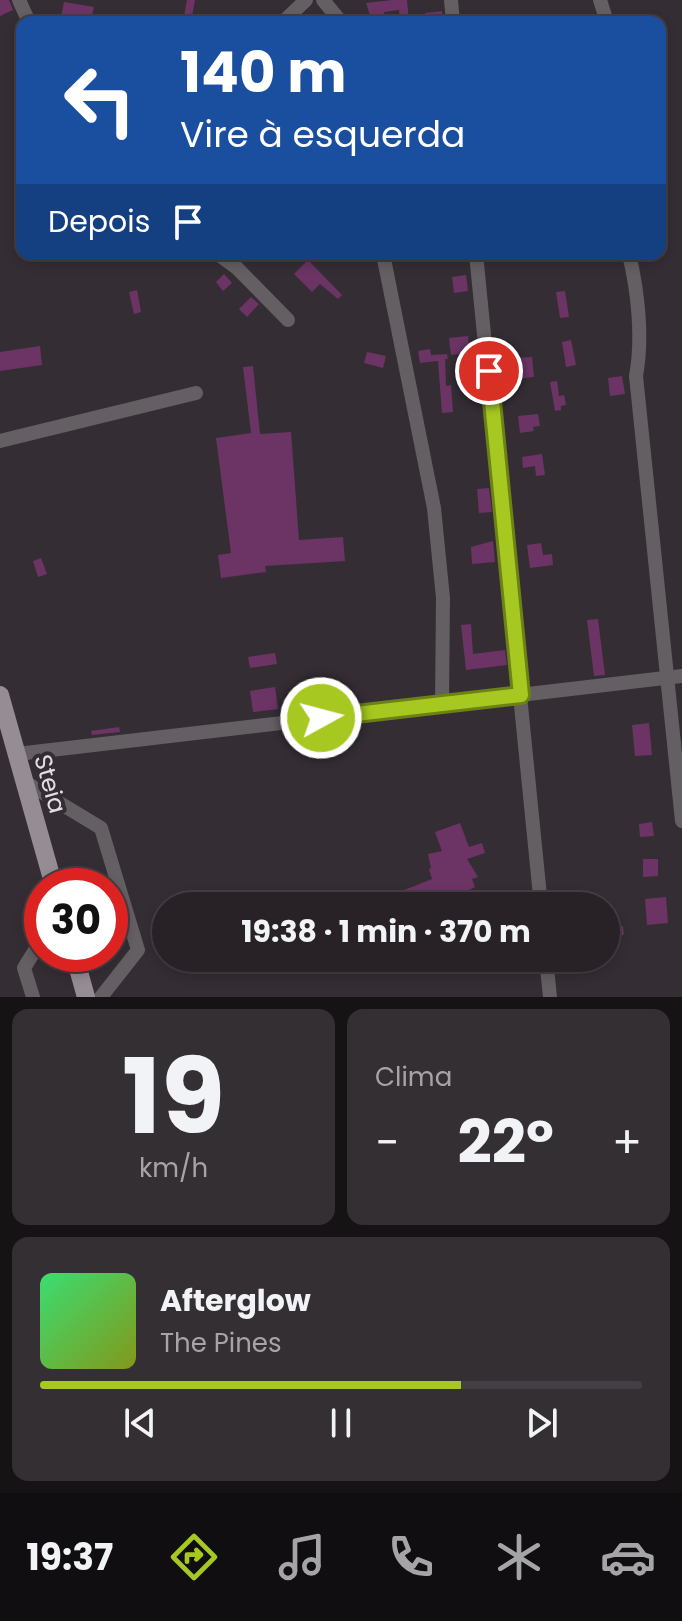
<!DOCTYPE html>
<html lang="pt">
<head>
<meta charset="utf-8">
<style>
  body { margin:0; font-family:Poppins,sans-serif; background:#342f33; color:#f1f3f6; height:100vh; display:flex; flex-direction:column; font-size:30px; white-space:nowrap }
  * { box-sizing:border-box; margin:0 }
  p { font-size:26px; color:#a5a4a7 }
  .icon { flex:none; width:44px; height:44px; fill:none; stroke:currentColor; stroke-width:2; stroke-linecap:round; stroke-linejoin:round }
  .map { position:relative; height:997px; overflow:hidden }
  .panel { display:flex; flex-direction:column; gap:12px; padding:12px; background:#161315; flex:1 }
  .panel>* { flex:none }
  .guide { position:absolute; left:16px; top:16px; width:650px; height:244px; border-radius:16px; box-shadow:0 4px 12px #0003,0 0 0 2px #443f44; background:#1a4fa0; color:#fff; overflow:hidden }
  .speed { position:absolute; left:24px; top:868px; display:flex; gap:16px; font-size:40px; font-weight:700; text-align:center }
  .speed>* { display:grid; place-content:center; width:104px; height:104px; border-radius:50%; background:#282227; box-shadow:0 4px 12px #0003,0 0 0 2px #443f44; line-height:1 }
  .speed .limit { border:12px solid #d22; background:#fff; color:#111 }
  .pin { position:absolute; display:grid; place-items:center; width:68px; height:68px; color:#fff; margin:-34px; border:4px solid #fff; border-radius:50%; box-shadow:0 2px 8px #0007 }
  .me { position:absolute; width:88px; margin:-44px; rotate:83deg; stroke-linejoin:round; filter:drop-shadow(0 0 6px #0008) }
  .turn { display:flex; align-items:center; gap:28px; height:168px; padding:0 32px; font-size:36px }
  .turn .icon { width:104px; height:104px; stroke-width:2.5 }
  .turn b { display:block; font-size:56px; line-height:68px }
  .then { display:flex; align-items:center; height:76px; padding:0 32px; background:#0003; gap:16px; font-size:30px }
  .big { font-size:60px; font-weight:700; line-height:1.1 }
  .panel .card { flex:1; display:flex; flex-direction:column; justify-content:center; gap:12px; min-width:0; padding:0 28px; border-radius:16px; background:#342f33 }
  .panel .dial { align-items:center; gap:0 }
  .dial b { font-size:104px; line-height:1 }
  .song { display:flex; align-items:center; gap:24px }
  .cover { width:96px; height:96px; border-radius:12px; background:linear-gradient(135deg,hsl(140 70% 55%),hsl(70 70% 35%)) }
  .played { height:8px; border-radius:4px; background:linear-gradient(90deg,#a6c820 70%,#443f44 70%) }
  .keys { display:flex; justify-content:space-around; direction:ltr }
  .heat { display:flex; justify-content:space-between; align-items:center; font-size:44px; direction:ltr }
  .panel .tiles { flex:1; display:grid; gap:12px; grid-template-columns:1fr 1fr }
  .card:last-child { grid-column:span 2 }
  .trip { position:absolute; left:152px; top:892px; width:468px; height:80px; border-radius:40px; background:#282227; box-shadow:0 4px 12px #0003,0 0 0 2px #443f44; font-weight:700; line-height:80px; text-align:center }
  .tabs { display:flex; height:128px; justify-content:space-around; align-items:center; background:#100e10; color:#a5a4a7 }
  .tabs .icon { width:56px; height:56px }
  .tabs .on { color:#a6c820 }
  .tabs b { font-size:36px; color:#f1f3f6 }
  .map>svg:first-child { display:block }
</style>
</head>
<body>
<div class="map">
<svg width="682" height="997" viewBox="0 0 682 997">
  <rect width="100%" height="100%" fill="#352d34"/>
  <g fill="#6b3465">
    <polygon points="0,0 9,0 13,10 0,16"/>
    <polygon points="187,0 195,0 191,22 183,22"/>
    <polygon points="392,0 407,0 409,22 400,22 399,10 384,12 385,20 372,22 366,3"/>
    <polygon points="64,2 94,7 91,20 75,18 74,22 60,22"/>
    <polygon points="442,11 443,22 426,22 425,13"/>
    <polygon points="308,260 342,295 338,299 320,284 312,292 294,274"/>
    <polygon points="224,274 232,283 223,291 216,282"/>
    <polygon points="466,275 468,291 454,293 452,277"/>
    <polygon points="137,290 141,312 134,314 129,292"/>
    <polygon points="565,291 569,317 560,318 556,292"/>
    <polygon points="251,297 259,304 247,317 239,309"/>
    <polygon points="468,336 470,353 451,355 449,338"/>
    <polygon points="571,340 576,365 566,367 562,342"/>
    <polygon points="40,346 42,365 0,371 0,352"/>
    <polygon points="430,349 431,355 447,354 448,359 445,359 446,386 451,385 453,412 442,413 438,361 420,363 418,351"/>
    <polygon points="367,352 386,356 383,368 364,363"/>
    <polygon points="532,357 534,377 517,379 516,358"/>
    <polygon points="253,366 260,434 291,432 299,540 343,537 345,561 265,566 266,572 221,578 218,555 231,553 216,438 251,433 243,367"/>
    <polygon points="622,376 625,394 610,396 608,378"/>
    <polygon points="557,381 559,396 564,395 566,405 561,406 561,410 555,411 550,382"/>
    <polygon points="538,414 540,426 533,427 534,431 520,433 518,416"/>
    <polygon points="542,454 545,475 536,476 535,466 523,468 522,457"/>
    <polygon points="489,488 492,512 479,513 477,489"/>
    <polygon points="493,541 495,562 472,564 471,547"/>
    <polygon points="541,543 543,555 552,554 553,565 530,568 527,545"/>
    <polygon points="41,558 47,574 38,577 33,561"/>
    <polygon points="598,619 605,675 594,676 587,620"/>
    <polygon points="471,624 473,654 505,650 507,665 466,670 461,625"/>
    <polygon points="275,653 277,664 250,668 248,657"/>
    <polygon points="275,687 278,709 253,712 250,691"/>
    <polygon points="649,723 652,755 635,756 632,725"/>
    <polygon points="119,727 120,732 92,735 91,731"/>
    <polygon points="652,822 654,836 640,837 639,824"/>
    <polygon points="460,823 469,847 482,843 485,853 467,859 478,877 472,879 475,887 438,905 434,895 406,906 381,906 379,900 432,879 429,869 431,868 428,854 442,851 435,832"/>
    <polygon points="643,859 658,859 658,876 643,877"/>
    <polygon points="666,897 668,923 647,925 645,899"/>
    <polygon points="623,926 624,935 607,937 606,928"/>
    <polygon points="446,958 473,958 451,968"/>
  </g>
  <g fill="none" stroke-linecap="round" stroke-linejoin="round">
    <g stroke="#635f63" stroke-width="14">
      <polyline points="19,0 29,22"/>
      <polyline points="323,0 341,22"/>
      <polyline points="451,0 453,22"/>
      <polyline points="600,0 607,22"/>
      <polyline points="283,22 306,0"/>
      <polyline points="218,254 237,268 288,320"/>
      <polyline points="383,254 434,508 443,598 442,703"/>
      <polyline points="476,254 541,906"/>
      <path d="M629,254C638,292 643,338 636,376L682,821"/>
      <polyline points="0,441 196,393"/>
      <polyline points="17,754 682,676"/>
      <polyline points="25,782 101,828 138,950 101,997"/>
      <polyline points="546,958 550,997"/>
      <polyline points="33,997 24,968 42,939"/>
    </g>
    <g stroke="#968d94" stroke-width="18">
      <polyline points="0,695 54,886"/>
      <polyline points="74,954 86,997"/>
    </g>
  </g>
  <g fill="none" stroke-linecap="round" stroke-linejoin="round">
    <defs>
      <polyline id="route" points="321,718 521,695 489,371"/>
    </defs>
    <use href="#route" stroke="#6c8215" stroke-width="20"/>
    <use href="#route" stroke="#a6c820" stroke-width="14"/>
  </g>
  <g text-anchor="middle" stroke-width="8" stroke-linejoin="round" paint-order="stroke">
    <g font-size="24" fill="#e5dfe4" stroke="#352d34">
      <text transform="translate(50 784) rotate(74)" y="8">Steia</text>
    </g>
  </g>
</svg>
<div class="speed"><div class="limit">30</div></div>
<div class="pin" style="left:489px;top:371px;background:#d93025"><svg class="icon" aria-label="arrive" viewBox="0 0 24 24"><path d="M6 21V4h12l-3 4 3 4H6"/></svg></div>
<svg class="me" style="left:321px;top:718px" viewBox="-20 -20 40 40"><circle r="17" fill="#a6c820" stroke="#fff" stroke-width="3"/><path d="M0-11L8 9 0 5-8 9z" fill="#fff"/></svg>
<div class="trip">19:38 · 1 min · 370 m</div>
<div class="guide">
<div class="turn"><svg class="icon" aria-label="left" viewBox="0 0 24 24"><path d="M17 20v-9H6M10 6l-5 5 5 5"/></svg><div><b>140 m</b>Vire à esquerda</div></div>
<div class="then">Depois<svg class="icon" aria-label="arrive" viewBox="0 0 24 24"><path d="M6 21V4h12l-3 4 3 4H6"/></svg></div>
</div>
</div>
<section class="panel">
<div class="tiles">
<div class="card dial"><b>19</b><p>km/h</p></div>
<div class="card"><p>Clima</p>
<div class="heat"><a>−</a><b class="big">22°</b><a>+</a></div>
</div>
<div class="card">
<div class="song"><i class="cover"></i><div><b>Afterglow</b><p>The Pines</p></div></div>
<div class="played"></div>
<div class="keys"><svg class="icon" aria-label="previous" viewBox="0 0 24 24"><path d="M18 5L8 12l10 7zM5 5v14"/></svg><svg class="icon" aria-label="pause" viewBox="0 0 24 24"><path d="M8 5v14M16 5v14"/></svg><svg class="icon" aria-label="next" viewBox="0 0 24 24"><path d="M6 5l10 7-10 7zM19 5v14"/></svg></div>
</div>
</div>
</section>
<nav class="tabs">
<b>19:37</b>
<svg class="icon on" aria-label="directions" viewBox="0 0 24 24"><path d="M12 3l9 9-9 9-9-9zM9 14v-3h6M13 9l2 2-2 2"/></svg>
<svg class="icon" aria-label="music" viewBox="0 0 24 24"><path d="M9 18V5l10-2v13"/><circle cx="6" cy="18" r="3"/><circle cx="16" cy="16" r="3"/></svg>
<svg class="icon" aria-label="phone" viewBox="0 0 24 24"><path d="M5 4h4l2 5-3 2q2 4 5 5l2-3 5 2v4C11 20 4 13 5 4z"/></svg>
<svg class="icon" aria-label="climate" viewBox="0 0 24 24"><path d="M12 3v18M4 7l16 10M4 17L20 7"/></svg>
<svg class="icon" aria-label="car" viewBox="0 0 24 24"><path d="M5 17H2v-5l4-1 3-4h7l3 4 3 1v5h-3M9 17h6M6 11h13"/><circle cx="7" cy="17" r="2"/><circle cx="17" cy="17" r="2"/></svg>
</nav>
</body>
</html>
